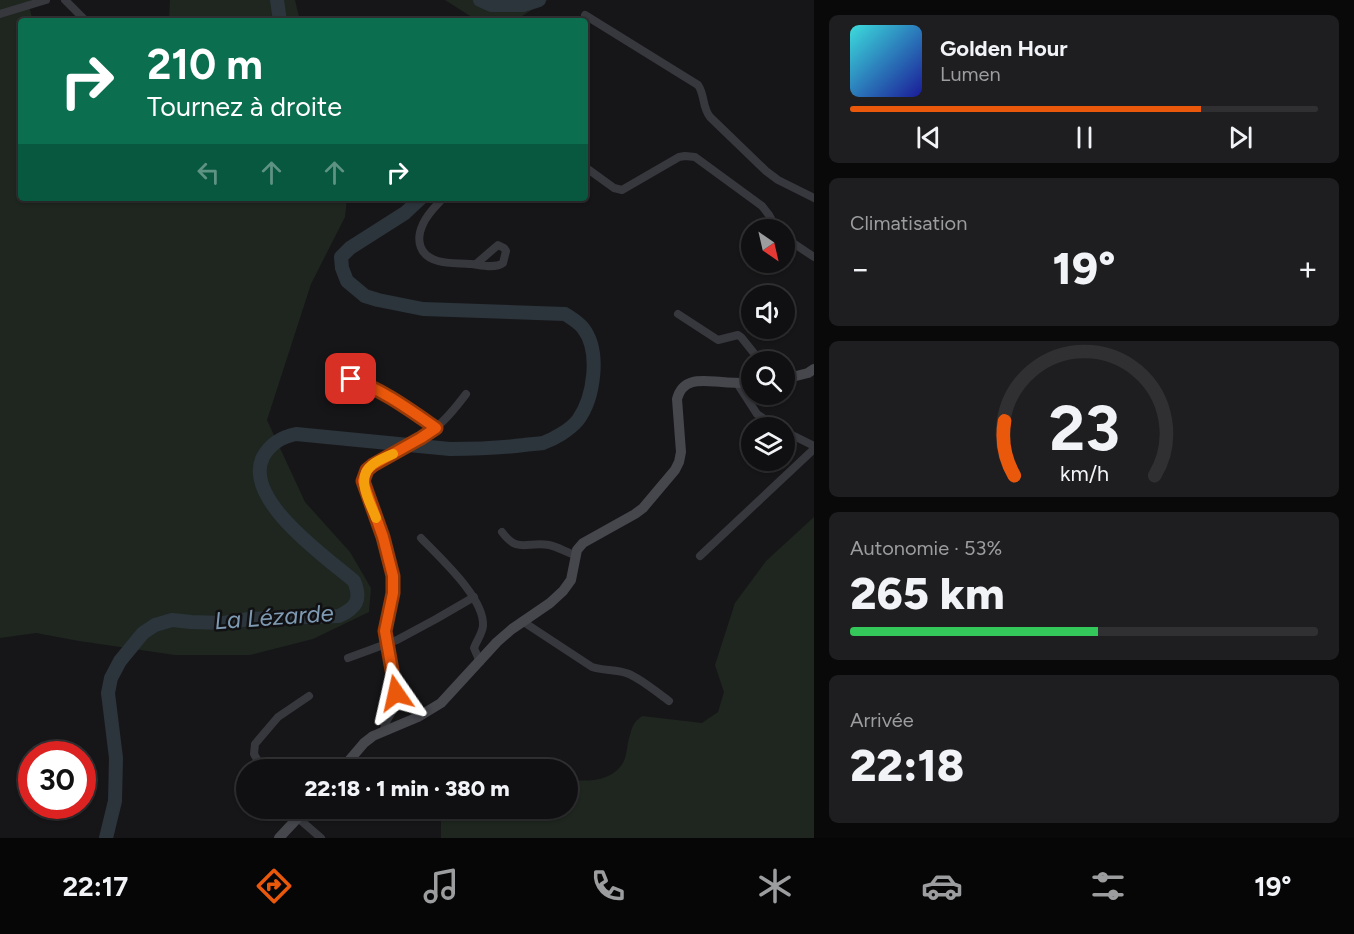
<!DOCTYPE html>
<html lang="fr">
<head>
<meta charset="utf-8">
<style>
  body { margin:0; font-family:Figtree,sans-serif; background:#1e1e20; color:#f1f3f6; height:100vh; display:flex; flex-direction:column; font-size:22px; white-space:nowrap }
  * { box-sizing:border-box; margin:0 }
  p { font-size:20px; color:#9c9d9f }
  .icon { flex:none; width:33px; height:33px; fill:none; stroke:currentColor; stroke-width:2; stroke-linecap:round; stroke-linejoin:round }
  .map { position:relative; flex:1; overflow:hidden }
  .drawer { display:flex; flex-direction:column; gap:15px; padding:15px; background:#09090a; width:540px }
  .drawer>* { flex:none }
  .guide { position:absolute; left:18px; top:18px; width:570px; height:183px; border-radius:6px; box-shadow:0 2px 4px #0004,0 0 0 2px #303032; background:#0b6e4f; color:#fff; overflow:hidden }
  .needle { width:39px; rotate:146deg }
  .buttons { position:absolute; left:741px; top:219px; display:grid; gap:12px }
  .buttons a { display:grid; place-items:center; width:54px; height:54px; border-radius:50%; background:#101012; box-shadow:0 2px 4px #0004,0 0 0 2px #303032; font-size:30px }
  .speed { position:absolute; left:18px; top:741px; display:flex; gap:12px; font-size:30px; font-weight:700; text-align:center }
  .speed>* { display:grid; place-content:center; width:78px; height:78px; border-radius:50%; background:#101012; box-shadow:0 2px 4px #0004,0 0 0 2px #303032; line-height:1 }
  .speed .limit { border:9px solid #d22; background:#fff; color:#111 }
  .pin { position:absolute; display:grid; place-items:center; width:51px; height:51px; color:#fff; margin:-26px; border-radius:12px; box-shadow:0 3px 9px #0006 }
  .me { position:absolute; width:66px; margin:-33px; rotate:349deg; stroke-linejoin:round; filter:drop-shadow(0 0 4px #0008) }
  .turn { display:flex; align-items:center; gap:21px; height:126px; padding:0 30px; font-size:27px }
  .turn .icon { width:78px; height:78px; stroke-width:2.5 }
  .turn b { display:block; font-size:42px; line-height:51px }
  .lanes { display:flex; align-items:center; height:57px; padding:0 30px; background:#0003; justify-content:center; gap:30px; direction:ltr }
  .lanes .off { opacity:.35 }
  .big { font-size:45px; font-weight:800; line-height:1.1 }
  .drawer .tile { flex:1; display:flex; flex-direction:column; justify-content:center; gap:9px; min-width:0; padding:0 21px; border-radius:9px; background:#1e1e20 }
  .drawer .dial { align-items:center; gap:0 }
  .dial svg { height:156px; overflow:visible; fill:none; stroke:#303032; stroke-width:7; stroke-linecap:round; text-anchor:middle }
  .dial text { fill:#f1f3f6; stroke:none }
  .song { display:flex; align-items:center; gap:18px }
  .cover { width:72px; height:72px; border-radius:9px; background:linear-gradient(135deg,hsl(180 70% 55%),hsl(240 70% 35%)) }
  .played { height:6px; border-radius:3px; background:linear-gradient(90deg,#ea580c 75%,#303032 75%) }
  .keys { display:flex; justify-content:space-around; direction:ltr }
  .heat { display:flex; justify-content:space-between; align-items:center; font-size:33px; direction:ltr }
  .charge { height:9px; border-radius:4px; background:linear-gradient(90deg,#34c759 53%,#303032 0) }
  .trip { position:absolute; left:236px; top:759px; width:342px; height:60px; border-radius:30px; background:#101012; box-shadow:0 2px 4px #0004,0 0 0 2px #303032; font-weight:800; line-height:60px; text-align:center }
  .dock { display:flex; height:96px; justify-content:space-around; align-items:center; background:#060607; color:#9c9d9f }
  .dock .icon { width:42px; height:42px }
  .dock .active { color:#ea580c }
  .dock b { font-size:27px; color:#f1f3f6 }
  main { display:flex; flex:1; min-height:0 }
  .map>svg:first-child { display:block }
</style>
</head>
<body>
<main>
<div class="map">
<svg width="814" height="838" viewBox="0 0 814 838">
  <rect width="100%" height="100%" fill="#161618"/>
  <g fill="#1e261f">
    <polygon points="0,0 31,0 30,10 33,21 21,21 21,198 347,198 345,217 311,284 267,420 305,502 350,552 371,588 369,612 313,639 250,655 175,655 79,641 36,633 0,638"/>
    <polygon points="170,0 295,0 300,21 169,21"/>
    <polygon points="445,0 548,0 514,21 478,21"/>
    <path d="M814,517V838H441V821L454,809L567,808V780C587,781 610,783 623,763C627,756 627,743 630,735C633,725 633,723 642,716L702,723L718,712L724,692L715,665L735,603L766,561Z"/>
  </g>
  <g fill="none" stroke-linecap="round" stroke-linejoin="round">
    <g stroke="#2c353c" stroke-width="14">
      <polyline points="277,0 280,21"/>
      <polyline points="480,0 491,5 523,5 539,0"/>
      <path d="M106,838L115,801L116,758L108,693L111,678L120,661L143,633L155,625L172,620L191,622L223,623L249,619L339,616C356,608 362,600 354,581C327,558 242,499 263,457C270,444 281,437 296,434L450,449C475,449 500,448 524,445C530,444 537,444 543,443C554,439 570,430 578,420C594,398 601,351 583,328C578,322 571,318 565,314L423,309L378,300L365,296L347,281L342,268L341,257L350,248L405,213L421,198"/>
    </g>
    <g stroke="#37383d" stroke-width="8">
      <polyline points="65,0 86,21"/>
      <polyline points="0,14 46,0"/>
      <path d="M585,15L698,85C705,95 702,107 710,117L766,171L778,180L814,198"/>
      <polyline points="585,167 614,188 622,190 679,157 685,156 695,157 762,206 769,215 777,230"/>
      <path d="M443,198C436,206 427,214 423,224C415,241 420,256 438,261C448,264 460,263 471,264C480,265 495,269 503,263L506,251L504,248L498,245L476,264"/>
      <polyline points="784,237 814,257"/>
      <polyline points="678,314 718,340 738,335 741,337 761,362"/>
      <polyline points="333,377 351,379 362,383 404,406 436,428"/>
      <polyline points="737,383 757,414 777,428"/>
      <polyline points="784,431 814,446"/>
      <path d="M502,532C518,554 527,541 549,545C559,547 567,553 576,555"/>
      <path d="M421,538C439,557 485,598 483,626C482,634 477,640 474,648L480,662"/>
      <polyline points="700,556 814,449"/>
      <path d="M522,621L592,667C604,671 617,669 629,674C641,679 658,693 669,701"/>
      <polyline points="348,658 397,640 436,619 474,597"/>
      <path d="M384,731C384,720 393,714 395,705C399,692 387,647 385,631C385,618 392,607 393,594C395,576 389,556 384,538C380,525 361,487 364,475C366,471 369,468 373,465C393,454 416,444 434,429C446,420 457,406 466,394"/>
      <polyline points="263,770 254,754 255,744 278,717 309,696"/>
      <polyline points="290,808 298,818 321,838"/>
    </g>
    <g stroke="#45474d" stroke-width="10">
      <polyline points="784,379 808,373 814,369"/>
      <path d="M341,770L364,743L373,736L418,717L441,703L497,642L512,629L550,603L563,591L571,580L577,550L583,543L635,514L643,508L675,470L679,462L681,452L677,399C683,376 704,381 722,382C732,383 741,383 752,383"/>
      <polyline points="279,838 307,808"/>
    </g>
  </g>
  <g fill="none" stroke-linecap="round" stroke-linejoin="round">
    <defs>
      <path id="route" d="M351,379C380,388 410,410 436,428L421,438L373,465L367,470L363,481L383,537L393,576V593L385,631L396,693"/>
    </defs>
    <use href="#route" stroke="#983908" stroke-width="15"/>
    <use href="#route" stroke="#ea580c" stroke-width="10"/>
    <path stroke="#f59e0b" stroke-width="10" d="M376,518C370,502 355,478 372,465C378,460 386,457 393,454"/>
  </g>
  <g text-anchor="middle" stroke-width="5" stroke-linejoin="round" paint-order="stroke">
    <g font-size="24" font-style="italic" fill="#7f9bb3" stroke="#111113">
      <text transform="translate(274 617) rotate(-4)" y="8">La Lézarde</text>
    </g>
  </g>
</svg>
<div class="buttons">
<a><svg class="needle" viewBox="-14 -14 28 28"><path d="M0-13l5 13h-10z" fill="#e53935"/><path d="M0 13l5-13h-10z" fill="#9c9d9f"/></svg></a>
<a><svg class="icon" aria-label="sound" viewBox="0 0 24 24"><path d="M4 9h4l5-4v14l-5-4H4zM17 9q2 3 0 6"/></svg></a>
<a><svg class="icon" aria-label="search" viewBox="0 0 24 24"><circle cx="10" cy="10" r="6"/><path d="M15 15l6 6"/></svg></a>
<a><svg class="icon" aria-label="layers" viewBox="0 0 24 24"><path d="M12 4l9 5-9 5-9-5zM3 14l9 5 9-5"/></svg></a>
</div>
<div class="speed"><div class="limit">30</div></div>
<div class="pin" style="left:351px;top:379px;background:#d93025"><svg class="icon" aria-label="arrive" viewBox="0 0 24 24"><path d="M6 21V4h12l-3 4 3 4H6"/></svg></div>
<svg class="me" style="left:396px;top:693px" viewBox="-20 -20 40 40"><path d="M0-17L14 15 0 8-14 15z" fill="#ea580c" stroke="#fff" stroke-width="4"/></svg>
<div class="trip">22:18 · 1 min · 380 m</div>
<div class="guide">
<div class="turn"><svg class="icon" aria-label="right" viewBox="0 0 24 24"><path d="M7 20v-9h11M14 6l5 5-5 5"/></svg><div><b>210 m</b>Tournez à droite</div></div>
<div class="lanes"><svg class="icon off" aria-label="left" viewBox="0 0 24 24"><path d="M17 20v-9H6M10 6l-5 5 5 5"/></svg><svg class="icon off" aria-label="ahead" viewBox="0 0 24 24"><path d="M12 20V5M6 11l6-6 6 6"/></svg><svg class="icon off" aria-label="ahead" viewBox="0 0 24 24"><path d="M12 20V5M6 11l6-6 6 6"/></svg><svg class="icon" aria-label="right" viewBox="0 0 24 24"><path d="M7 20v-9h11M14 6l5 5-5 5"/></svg></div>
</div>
</div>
<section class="drawer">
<div class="tile">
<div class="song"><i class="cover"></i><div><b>Golden Hour</b><p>Lumen</p></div></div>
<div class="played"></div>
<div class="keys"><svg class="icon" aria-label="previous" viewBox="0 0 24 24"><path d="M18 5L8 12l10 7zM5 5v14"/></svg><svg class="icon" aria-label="pause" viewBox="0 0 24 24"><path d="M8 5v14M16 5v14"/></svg><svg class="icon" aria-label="next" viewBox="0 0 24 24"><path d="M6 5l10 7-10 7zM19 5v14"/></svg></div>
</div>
<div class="tile"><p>Climatisation</p>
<div class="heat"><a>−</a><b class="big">19°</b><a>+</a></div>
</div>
<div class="tile dial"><svg viewBox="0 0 100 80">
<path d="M14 69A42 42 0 1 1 86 69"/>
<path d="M14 69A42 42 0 0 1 9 41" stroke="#ea580c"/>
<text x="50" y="56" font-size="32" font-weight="700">23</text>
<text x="50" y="72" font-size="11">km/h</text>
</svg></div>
<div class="tile"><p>Autonomie · 53%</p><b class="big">265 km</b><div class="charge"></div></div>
<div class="tile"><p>Arrivée</p><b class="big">22:18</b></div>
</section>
</main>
<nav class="dock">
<b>22:17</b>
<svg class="icon active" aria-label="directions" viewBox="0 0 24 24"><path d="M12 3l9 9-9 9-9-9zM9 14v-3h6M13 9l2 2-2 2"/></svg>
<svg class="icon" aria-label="music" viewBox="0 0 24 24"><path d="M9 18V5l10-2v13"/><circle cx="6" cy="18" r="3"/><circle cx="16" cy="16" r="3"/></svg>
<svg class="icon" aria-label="phone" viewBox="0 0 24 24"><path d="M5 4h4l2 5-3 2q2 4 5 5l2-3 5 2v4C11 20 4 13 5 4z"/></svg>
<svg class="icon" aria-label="climate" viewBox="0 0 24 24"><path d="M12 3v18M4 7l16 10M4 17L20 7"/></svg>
<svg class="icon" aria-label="car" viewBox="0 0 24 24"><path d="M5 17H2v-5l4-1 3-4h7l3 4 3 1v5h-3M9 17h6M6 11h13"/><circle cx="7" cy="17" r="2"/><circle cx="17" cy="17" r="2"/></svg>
<svg class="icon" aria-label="filters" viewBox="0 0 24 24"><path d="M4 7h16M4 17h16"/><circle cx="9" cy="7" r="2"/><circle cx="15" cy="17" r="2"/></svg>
<b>19°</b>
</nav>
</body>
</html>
